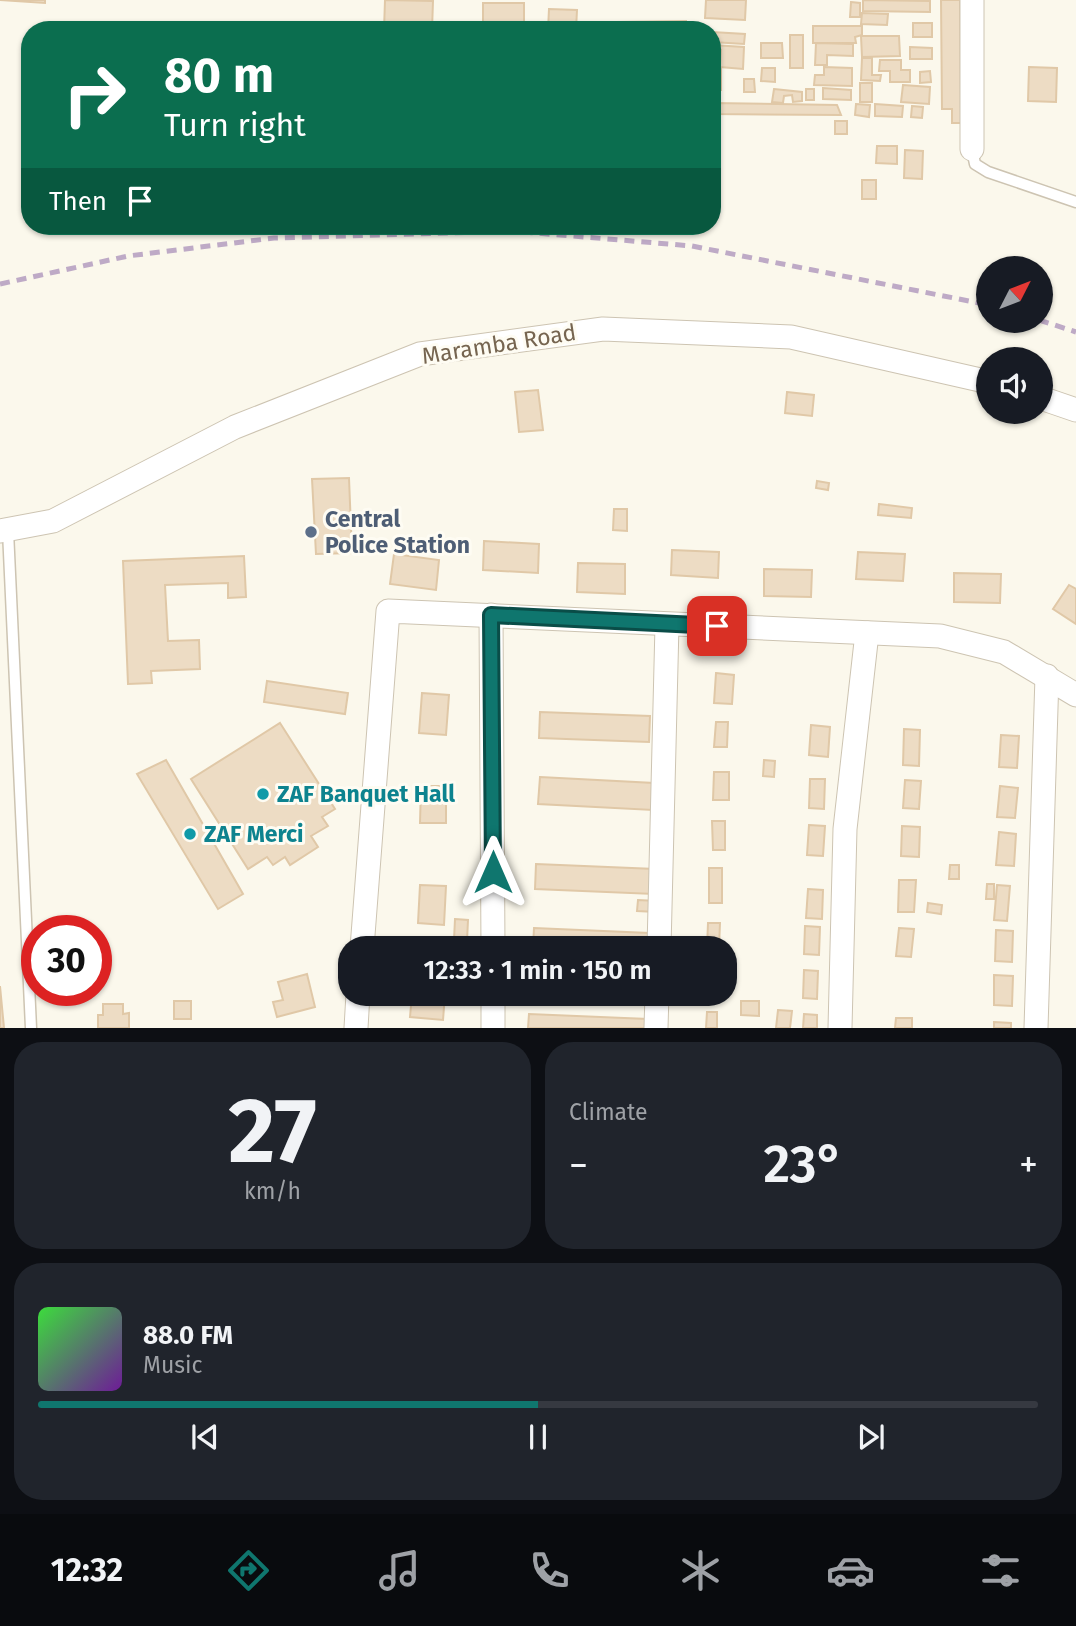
<!DOCTYPE html>
<html lang="en">
<head>
<meta charset="utf-8">
<style>
  body { margin:0; font-family:"Fira Sans",sans-serif; background:#20242c; color:#f1f3f6; height:100vh; display:flex; flex-direction:column; font-size:26px; white-space:nowrap }
  * { box-sizing:border-box; margin:0 }
  p { font-size:23px; color:#9ea1a6 }
  .icon { flex:none; width:38px; height:38px; fill:none; stroke:currentColor; stroke-width:2; stroke-linecap:round; stroke-linejoin:round }
  .map { position:relative; height:1028px; overflow:hidden }
  .sheet { display:flex; flex-direction:column; gap:14px; padding:14px; background:#0d0f14; flex:1 }
  .sheet>* { flex:none }
  .hud { position:absolute; left:21px; top:21px; width:700px; height:214px; border-radius:28px; box-shadow:0 2px 5px #0004; background:#0b6e4f; color:#fff; overflow:hidden }
  .needle { width:46px; rotate:48deg }
  .buttons { position:absolute; left:976px; top:256px; display:grid; gap:14px }
  .buttons a { display:grid; place-items:center; width:77px; height:77px; border-radius:50%; background:#171b24; box-shadow:0 2px 5px #0004; font-size:35px }
  .speed { position:absolute; left:21px; top:915px; display:flex; gap:14px; font-size:35px; font-weight:700; text-align:center }
  .speed>* { display:grid; place-content:center; width:91px; height:91px; border-radius:50%; background:#171b24; box-shadow:0 2px 5px #0004; line-height:1 }
  .speed .limit { border:10px solid #d22; background:#fff; color:#111 }
  .pin { position:absolute; display:grid; place-items:center; width:60px; height:60px; color:#fff; margin:-30px; border-radius:14px; box-shadow:0 4px 10px #0006 }
  .me { position:absolute; width:77px; margin:-38px; rotate:0deg; stroke-linejoin:round; filter:drop-shadow(0 0 5px #0008) }
  .turn { display:flex; align-items:center; gap:24px; height:147px; padding:0 28px; font-size:32px }
  .turn .icon { width:91px; height:91px; stroke-width:2.5 }
  .turn b { display:block; font-size:49px; line-height:60px }
  .then { display:flex; align-items:center; height:66px; padding:0 28px; background:#0003; gap:14px; font-size:26px }
  .big { font-size:52px; font-weight:600; line-height:1.1 }
  .sheet .card { flex:1; display:flex; flex-direction:column; justify-content:center; gap:10px; min-width:0; padding:0 24px; border-radius:28px; background:#20242c }
  .sheet .dial { align-items:center; gap:0 }
  .dial b { font-size:91px; line-height:1 }
  .song { display:flex; align-items:center; gap:21px }
  .cover { width:84px; height:84px; border-radius:10px; background:linear-gradient(135deg,hsl(120 70% 55%),hsl(280 70% 35%)) }
  .played { height:7px; border-radius:4px; background:linear-gradient(90deg,#0f766e 50%,#363941 50%) }
  .keys { display:flex; justify-content:space-around; direction:ltr }
  .heat { display:flex; justify-content:space-between; align-items:center; font-size:38px; direction:ltr }
  .sheet .tiles { flex:1; display:grid; gap:14px; grid-template-columns:1fr 1fr }
  .card:last-child { grid-column:span 2 }
  .trip { position:absolute; left:338px; top:936px; width:399px; height:70px; border-radius:28px; background:#171b24; box-shadow:0 2px 5px #0004; font-weight:600; line-height:70px; text-align:center }
  .tab-bar { display:flex; height:112px; justify-content:space-around; align-items:center; background:#090b0e; color:#9ea1a6 }
  .tab-bar .icon { width:49px; height:49px }
  .tab-bar .selected { color:#0f766e }
  .tab-bar b { font-size:32px; color:#f1f3f6 }
  .map>svg:first-child { display:block }
</style>
</head>
<body>
<div class="map">
<svg width="1076" height="1028" viewBox="0 0 1076 1028">
  <rect width="100%" height="100%" fill="#fbf8ec"/>
  <g fill="#eddcc4" stroke="#e0c8a7" stroke-width="2">
    <polygon points="0,0 45,0 45,3"/>
    <polygon points="385,0 433,1 432,30 384,30"/>
    <polygon points="706,0 746,0 745,20 705,18"/>
    <polygon points="863,0 930,1 930,12 863,11"/>
    <polygon points="941,0 960,0 961,123 952,123 952,109 942,109"/>
    <polygon points="851,2 860,3 860,17 850,17"/>
    <polygon points="483,3 524,3 524,23 499,24 499,30 483,30"/>
    <polygon points="549,9 577,10 576,30 548,30"/>
    <polygon points="862,13 888,14 887,25 861,24"/>
    <polygon points="686,21 686,30 617,30 617,22"/>
    <rect x="913" y="23" width="19" height="14"/>
    <polygon points="813,26 862,26 862,35 855,37 856,43 813,43"/>
    <polygon points="712,32 745,34 744,44 712,42"/>
    <rect x="790" y="35" width="13" height="33"/>
    <polygon points="861,36 899,36 900,56 862,57"/>
    <polygon points="761,43 782,43 783,58 761,58"/>
    <polygon points="816,43 853,44 853,56 827,55 827,65 815,65"/>
    <polygon points="712,45 744,47 743,69 720,67 721,50 714,50 712,66"/>
    <polygon points="910,47 932,48 932,59 910,59"/>
    <polygon points="862,58 872,58 872,75 881,75 880,81 861,80"/>
    <polygon points="880,60 901,60 901,70 910,70 910,82 890,82 890,71 879,71"/>
    <polygon points="824,67 852,68 852,86 814,85 815,75 824,75"/>
    <polygon points="1029,67 1057,68 1056,102 1028,101"/>
    <polygon points="762,68 775,68 775,82 761,81"/>
    <rect x="712" y="69" width="9" height="21"/>
    <polygon points="930,71 931,82 920,83 920,72"/>
    <polygon points="744,79 754,79 755,92 744,92"/>
    <rect x="860" y="83" width="12" height="19"/>
    <polygon points="903,85 930,87 929,104 901,102"/>
    <polygon points="823,88 851,90 851,100 823,99"/>
    <polygon points="774,89 802,92 802,101 793,102 792,95 784,96 783,103 772,102"/>
    <rect x="806" y="89" width="8" height="11"/>
    <polygon points="712,103 837,105 841,115 712,114"/>
    <polygon points="856,104 870,105 869,117 855,115"/>
    <polygon points="875,104 903,106 902,117 875,116"/>
    <polygon points="912,106 923,107 922,118 911,117"/>
    <rect x="835" y="121" width="12" height="13"/>
    <polygon points="877,146 897,146 897,164 876,163"/>
    <polygon points="905,150 923,151 922,179 904,178"/>
    <rect x="862" y="180" width="14" height="19"/>
    <polygon points="538,390 543,430 519,432 515,392"/>
    <polygon points="787,392 814,395 812,416 785,413"/>
    <polygon points="349,478 352,553 316,554 312,479"/>
    <polygon points="817,481 829,483 828,490 816,488"/>
    <polygon points="879,504 912,508 911,518 878,515"/>
    <polygon points="614,509 627,509 627,531 613,530"/>
    <polygon points="484,541 539,544 538,573 483,570"/>
    <polygon points="672,550 719,552 718,578 671,575"/>
    <polygon points="858,552 905,554 903,581 856,579"/>
    <polygon points="394,554 439,560 436,590 390,584"/>
    <polygon points="244,556 246,597 228,598 228,583 165,585 168,641 199,640 200,669 151,671 152,683 128,684 123,561"/>
    <polygon points="578,563 625,564 625,594 577,592"/>
    <polygon points="764,569 812,570 811,597 764,596"/>
    <polygon points="954,573 1001,574 1000,603 954,602"/>
    <polygon points="1069,585 1076,589 1076,624 1053,609"/>
    <polygon points="716,673 734,675 732,704 714,703"/>
    <polygon points="267,681 348,693 345,714 264,702"/>
    <polygon points="422,693 449,695 446,735 419,733"/>
    <polygon points="540,712 650,716 649,742 539,738"/>
    <polygon points="716,722 728,722 727,747 714,747"/>
    <polygon points="280,723 335,809 322,817 328,826 311,836 318,847 290,865 285,857 273,865 267,857 248,869 191,779"/>
    <polygon points="811,725 830,727 828,757 809,755"/>
    <polygon points="904,729 920,730 919,766 903,765"/>
    <polygon points="1001,735 1019,736 1017,768 999,767"/>
    <polygon points="166,760 243,894 218,909 137,774"/>
    <polygon points="764,760 775,761 774,777 763,776"/>
    <polygon points="714,772 729,772 729,800 713,800"/>
    <polygon points="540,777 654,783 653,810 538,804"/>
    <polygon points="810,779 825,779 824,809 809,808"/>
    <polygon points="905,780 921,781 919,809 903,808"/>
    <polygon points="421,786 446,786 446,823 420,823"/>
    <polygon points="1000,786 1018,788 1015,818 997,817"/>
    <polygon points="712,821 725,821 725,850 713,850"/>
    <polygon points="809,825 825,826 823,856 807,855"/>
    <polygon points="902,826 920,827 919,857 901,856"/>
    <polygon points="999,832 1016,834 1014,866 996,865"/>
    <polygon points="536,864 655,869 654,894 535,889"/>
    <polygon points="950,865 959,865 959,879 949,879"/>
    <rect x="709" y="868" width="13" height="35"/>
    <polygon points="899,880 916,880 914,912 898,912"/>
    <polygon points="987,884 994,884 994,899 986,899"/>
    <polygon points="420,885 446,886 444,925 418,923"/>
    <polygon points="997,885 1010,886 1007,921 994,920"/>
    <polygon points="808,889 823,890 822,919 806,918"/>
    <polygon points="638,900 656,901 656,912 637,911"/>
    <polygon points="928,903 942,905 941,914 927,912"/>
    <polygon points="455,919 468,920 467,941 454,940"/>
    <polygon points="708,923 720,923 719,948 707,948"/>
    <polygon points="805,926 820,927 819,955 804,954"/>
    <polygon points="534,928 649,933 648,948 533,948"/>
    <polygon points="899,928 914,929 911,957 896,956"/>
    <polygon points="996,930 1013,931 1012,962 995,961"/>
    <polygon points="804,970 818,971 817,999 803,998"/>
    <polygon points="307,974 315,1007 277,1017 273,1002 283,1000 278,982"/>
    <polygon points="994,975 1013,976 1012,1006 994,1005"/>
    <polygon points="0,986 4,1028 0,1028"/>
    <polygon points="412,994 445,994 443,1020 410,1017"/>
    <rect x="174" y="1001" width="17" height="18"/>
    <polygon points="741,1001 759,1001 759,1016 741,1015"/>
    <polygon points="103,1004 123,1004 123,1014 129,1013 129,1028 98,1028 98,1015 103,1015"/>
    <polygon points="778,1010 792,1011 790,1028 776,1028"/>
    <polygon points="707,1012 717,1012 717,1028 706,1028"/>
    <polygon points="529,1014 648,1019 648,1028 528,1028"/>
    <polygon points="804,1014 817,1015 817,1028 803,1028"/>
    <polygon points="896,1018 912,1018 912,1028 895,1028"/>
    <polygon points="994,1022 1011,1023 1011,1028 994,1028"/>
  </g>
  <g fill="none" stroke-linecap="round" stroke-linejoin="round">
    <defs>
      <g id="lane">
        <polyline points="972,149 975,164 988,172 1076,202"/>
        <polyline points="8,531 31,1028"/>
      </g>
      <g id="street">
        <polyline points="972,0 972,149"/>
        <polyline points="1041,398 1076,410"/>
        <polyline points="0,531 53,521 235,427 420,354 603,329 791,337 989,382"/>
        <polyline points="491,615 493,948"/>
        <polyline points="362,948 388,611 940,636 1004,652 1076,695"/>
        <polyline points="659,948 667,625"/>
        <polyline points="356,1028 358,994"/>
        <polyline points="493,1028 493,994"/>
        <polyline points="656,1028 657,994"/>
        <polyline points="840,1028 845,829 867,633"/>
        <polyline points="1036,1028 1047,676"/>
      </g>
    </defs>
    <use href="#lane" stroke="#cdc4b2" stroke-width="13"/>
    <use href="#street" stroke="#cdc4b2" stroke-width="25"/>
    <use href="#lane" stroke="#fff" stroke-width="10"/>
    <use href="#street" stroke="#fff" stroke-width="23"/>
    <g stroke="#beaac6" stroke-width="5" stroke-dasharray="10 7" stroke-linecap="butt">
      <polyline points="0,284 128,256 274,238 512,231 692,246 989,305"/>
      <polyline points="1039,320 1076,332"/>
    </g>
  </g>
  <g fill="none" stroke-linecap="round" stroke-linejoin="round">
    <defs>
      <polyline id="route" points="493,872 491,615 717,626"/>
    </defs>
    <use href="#route" stroke="#0a4d48" stroke-width="18"/>
    <use href="#route" stroke="#0f766e" stroke-width="12"/>
  </g>
  <circle fill="#5c6f8a" stroke="#fefcf3" stroke-width="2.5" cx="311" cy="532" r="7"/>
  <g fill="#0f9aa8" stroke="#fefcf3" stroke-width="2.5">
    <circle cx="263" cy="794" r="7"/>
    <circle cx="190" cy="834" r="7"/>
  </g>
  <g text-anchor="middle" stroke-width="6" stroke-linejoin="round" paint-order="stroke">
    <g font-size="23" fill="#766550" stroke="#fefcf3">
      <text transform="translate(499 344) rotate(-9)" y="8">Maramba Road</text>
    </g>
    <g font-size="23" font-weight="bold" fill="#4e5e75" stroke="#fefcf3" text-anchor="start">
      <text x="325" y="527">Central<tspan x="325" dy="26">Police Station</tspan></text>
    </g>
    <g font-size="23" font-weight="bold" fill="#0d838f" stroke="#fefcf3" text-anchor="start">
      <text x="277" y="802">ZAF Banquet Hall</text>
      <text x="204" y="842">ZAF Merci</text>
    </g>
  </g>
</svg>
<div class="buttons">
<a><svg class="needle" viewBox="-14 -14 28 28"><path d="M0-13l5 13h-10z" fill="#e53935"/><path d="M0 13l5-13h-10z" fill="#9ea1a6"/></svg></a>
<a><svg class="icon" aria-label="sound" viewBox="0 0 24 24"><path d="M4 9h4l5-4v14l-5-4H4zM17 9q2 3 0 6"/></svg></a>
</div>
<div class="speed"><div class="limit">30</div></div>
<div class="pin" style="left:717px;top:626px;background:#d93025"><svg class="icon" aria-label="arrive" viewBox="0 0 24 24"><path d="M6 21V4h12l-3 4 3 4H6"/></svg></div>
<svg class="me" style="left:493px;top:872px" viewBox="-20 -20 40 40"><path d="M0-17L14 15 0 8-14 15z" fill="#0f766e" stroke="#fff" stroke-width="4"/></svg>
<div class="trip">12:33 · 1 min · 150 m</div>
<div class="hud">
<div class="turn"><svg class="icon" aria-label="right" viewBox="0 0 24 24"><path d="M7 20v-9h11M14 6l5 5-5 5"/></svg><div><b>80 m</b>Turn right</div></div>
<div class="then">Then<svg class="icon" aria-label="arrive" viewBox="0 0 24 24"><path d="M6 21V4h12l-3 4 3 4H6"/></svg></div>
</div>
</div>
<section class="sheet">
<div class="tiles">
<div class="card dial"><b>27</b><p>km/h</p></div>
<div class="card"><p>Climate</p>
<div class="heat"><a>−</a><b class="big">23°</b><a>+</a></div>
</div>
<div class="card">
<div class="song"><i class="cover"></i><div><b>88.0 FM</b><p>Music</p></div></div>
<div class="played"></div>
<div class="keys"><svg class="icon" aria-label="previous" viewBox="0 0 24 24"><path d="M18 5L8 12l10 7zM5 5v14"/></svg><svg class="icon" aria-label="pause" viewBox="0 0 24 24"><path d="M8 5v14M16 5v14"/></svg><svg class="icon" aria-label="next" viewBox="0 0 24 24"><path d="M6 5l10 7-10 7zM19 5v14"/></svg></div>
</div>
</div>
</section>
<nav class="tab-bar">
<b>12:32</b>
<svg class="icon selected" aria-label="directions" viewBox="0 0 24 24"><path d="M12 3l9 9-9 9-9-9zM9 14v-3h6M13 9l2 2-2 2"/></svg>
<svg class="icon" aria-label="music" viewBox="0 0 24 24"><path d="M9 18V5l10-2v13"/><circle cx="6" cy="18" r="3"/><circle cx="16" cy="16" r="3"/></svg>
<svg class="icon" aria-label="phone" viewBox="0 0 24 24"><path d="M5 4h4l2 5-3 2q2 4 5 5l2-3 5 2v4C11 20 4 13 5 4z"/></svg>
<svg class="icon" aria-label="climate" viewBox="0 0 24 24"><path d="M12 3v18M4 7l16 10M4 17L20 7"/></svg>
<svg class="icon" aria-label="car" viewBox="0 0 24 24"><path d="M5 17H2v-5l4-1 3-4h7l3 4 3 1v5h-3M9 17h6M6 11h13"/><circle cx="7" cy="17" r="2"/><circle cx="17" cy="17" r="2"/></svg>
<svg class="icon" aria-label="filters" viewBox="0 0 24 24"><path d="M4 7h16M4 17h16"/><circle cx="9" cy="7" r="2"/><circle cx="15" cy="17" r="2"/></svg>
</nav>
</body>
</html>
